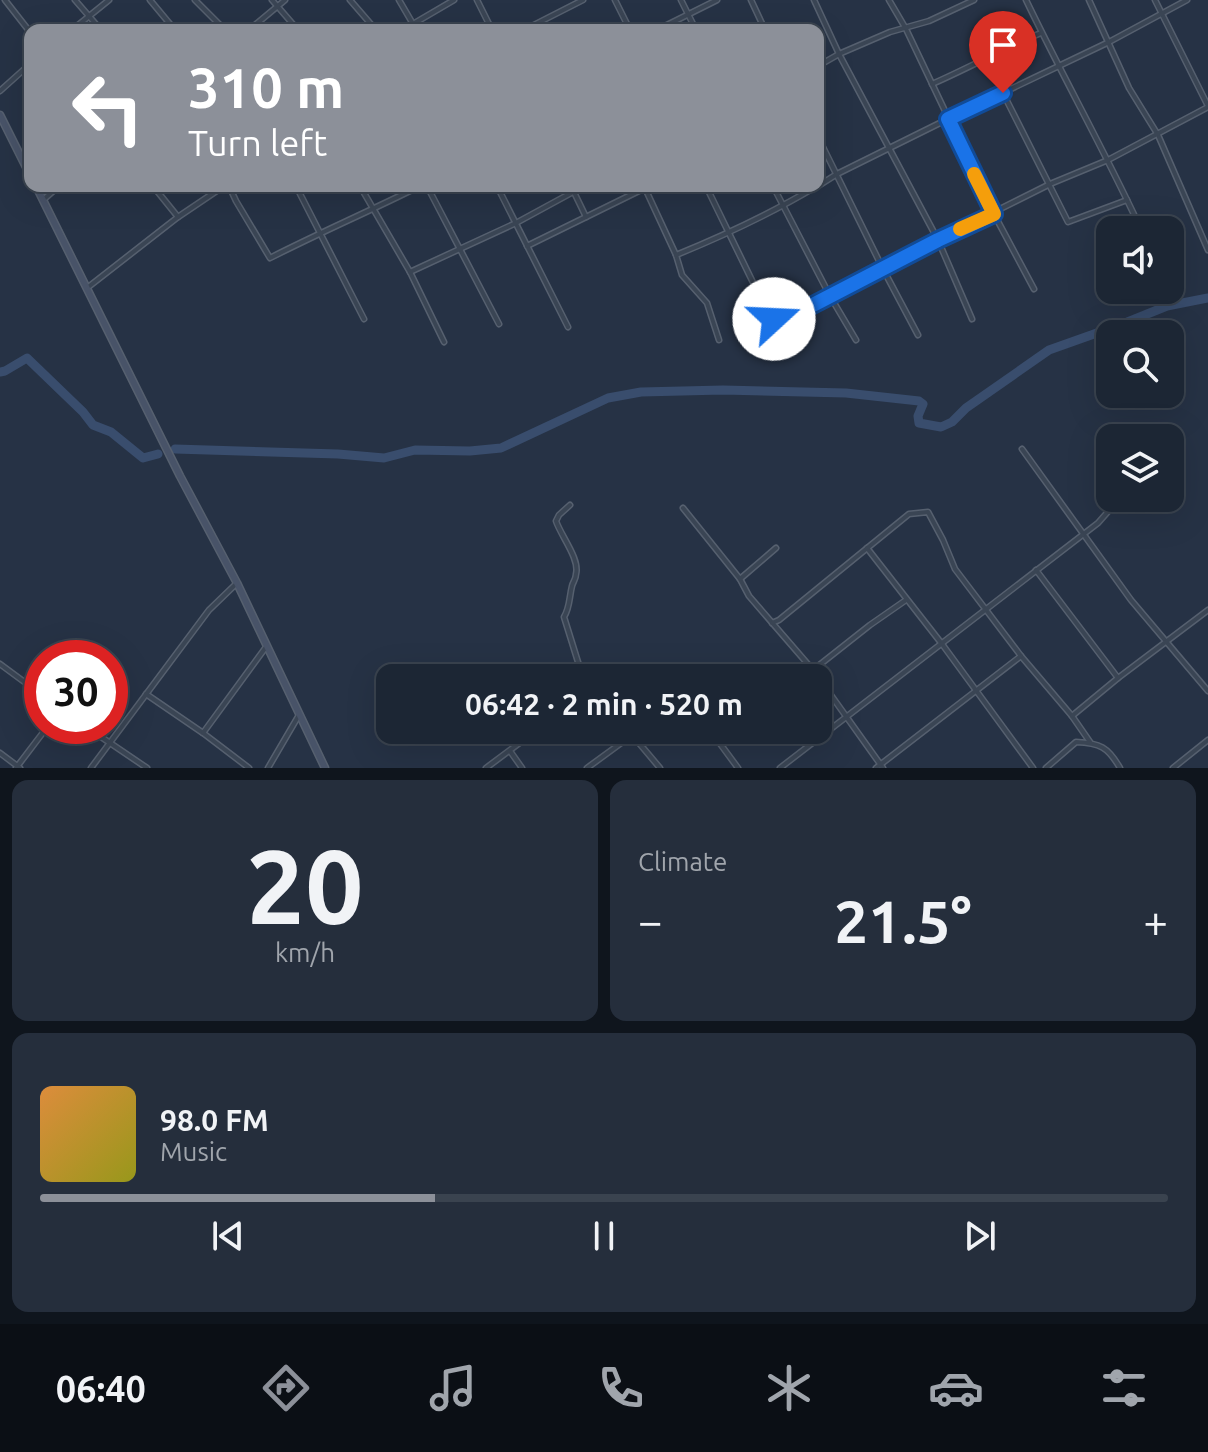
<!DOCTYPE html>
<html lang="en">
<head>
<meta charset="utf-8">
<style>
  body { margin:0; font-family:Ubuntu,sans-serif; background:#252e3c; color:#f1f3f6; height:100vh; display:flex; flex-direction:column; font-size:30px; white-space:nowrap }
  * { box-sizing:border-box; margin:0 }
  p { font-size:26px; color:#a0a5ac }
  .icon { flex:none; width:44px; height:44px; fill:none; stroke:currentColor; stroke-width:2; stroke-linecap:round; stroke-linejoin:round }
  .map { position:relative; height:768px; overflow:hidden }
  .drawer { display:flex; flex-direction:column; gap:12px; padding:12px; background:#0f151d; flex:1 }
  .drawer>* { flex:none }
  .top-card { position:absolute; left:24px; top:24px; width:800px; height:168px; border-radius:16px; box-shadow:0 8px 32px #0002,0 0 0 2px #3a434f; background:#8c9099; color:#fff; overflow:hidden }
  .buttons { position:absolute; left:1096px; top:216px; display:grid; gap:16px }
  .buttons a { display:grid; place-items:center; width:88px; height:88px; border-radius:16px; background:#1c2634; box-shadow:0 8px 32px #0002,0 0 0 2px #3a434f; font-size:40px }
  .speed { position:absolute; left:24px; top:640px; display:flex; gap:16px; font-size:40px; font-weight:700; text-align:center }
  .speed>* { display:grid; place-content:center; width:104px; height:104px; border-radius:50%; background:#1c2634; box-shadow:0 8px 32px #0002,0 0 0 2px #3a434f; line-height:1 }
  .speed .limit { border:12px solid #d22; background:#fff; color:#111 }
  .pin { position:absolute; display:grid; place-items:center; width:68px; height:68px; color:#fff; margin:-82px -34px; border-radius:50% 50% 50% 0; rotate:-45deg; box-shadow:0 0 8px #0007 }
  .pin .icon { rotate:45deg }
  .me { position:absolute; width:88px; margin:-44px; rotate:70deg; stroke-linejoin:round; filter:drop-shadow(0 0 6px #0008) }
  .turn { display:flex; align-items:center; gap:28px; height:168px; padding:0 32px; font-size:36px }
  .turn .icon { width:104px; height:104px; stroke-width:2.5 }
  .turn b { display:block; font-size:56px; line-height:68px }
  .big { font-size:60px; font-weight:600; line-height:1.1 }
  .drawer .card { flex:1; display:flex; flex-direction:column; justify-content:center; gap:12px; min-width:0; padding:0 28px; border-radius:16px; background:#252e3c }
  .drawer .dial { align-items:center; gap:0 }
  .dial b { font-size:104px; line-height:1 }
  .song { display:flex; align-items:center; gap:24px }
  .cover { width:96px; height:96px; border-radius:12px; background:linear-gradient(135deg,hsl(30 70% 55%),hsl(60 70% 35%)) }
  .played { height:8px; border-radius:4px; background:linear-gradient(90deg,#8c9099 35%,#3a434f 35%) }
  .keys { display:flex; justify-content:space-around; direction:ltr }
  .heat { display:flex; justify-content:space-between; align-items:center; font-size:44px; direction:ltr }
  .drawer .tiles { flex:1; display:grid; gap:12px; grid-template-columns:1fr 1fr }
  .card:last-child { grid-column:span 2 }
  .trip { position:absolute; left:376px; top:664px; width:456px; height:80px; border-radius:16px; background:#1c2634; box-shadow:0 8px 32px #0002,0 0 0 2px #3a434f; font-weight:600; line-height:80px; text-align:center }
  .tab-bar { display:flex; height:128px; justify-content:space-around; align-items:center; background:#0b0f15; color:#a0a5ac }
  .tab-bar .icon { width:56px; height:56px }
  .tab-bar .current { color:#8c9099 }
  .tab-bar b { font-size:36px; color:#f1f3f6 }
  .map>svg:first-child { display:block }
</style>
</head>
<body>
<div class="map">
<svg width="1208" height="768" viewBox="0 0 1208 768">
  <rect width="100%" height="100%" fill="#263245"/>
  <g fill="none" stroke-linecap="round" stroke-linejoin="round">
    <g stroke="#394d6d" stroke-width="9">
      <polyline points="0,372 5,371 27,358 83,412 93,425 111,432 143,458 158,454"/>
      <polyline points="175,449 338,454 384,458 415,450 470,451 501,448 608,398 641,392 723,390 846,393 919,401 923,404 918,416 919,423 941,427 952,422 966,408 1049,350 1125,323 1167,306 1208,298"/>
    </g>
    <defs>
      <g id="minor">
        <polyline points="5,0 30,32"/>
        <polyline points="75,0 101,30"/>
        <polyline points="150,0 175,30"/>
        <polyline points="195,0 225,30"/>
        <polyline points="272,0 298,30"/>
        <polyline points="350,0 376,30"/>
        <polyline points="399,0 413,24"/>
        <polyline points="477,0 492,30"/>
        <polyline points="615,0 630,30"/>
        <polyline points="681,0 696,30"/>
        <polyline points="751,0 765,30"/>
        <polyline points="814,0 839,54 938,240 972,319"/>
        <polyline points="889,0 906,29 994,214 1034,289"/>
        <path d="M1026,0C1062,75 1103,148 1138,223"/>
        <polyline points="1089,0 1129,88 1158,135 1208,250"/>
        <polyline points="1155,0 1208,106"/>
        <polyline points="72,30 109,0"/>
        <polyline points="249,30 285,0"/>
        <polyline points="407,30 413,24 454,0"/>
        <polyline points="524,30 583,0"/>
        <polyline points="657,30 717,0"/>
        <polyline points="818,66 839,54 890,32 929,21 974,0"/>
        <path d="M932,84C969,68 1004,48 1041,33"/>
        <polyline points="0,91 30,64"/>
        <polyline points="1003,93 1068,222 1127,200"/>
        <polyline points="818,137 883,269 918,335"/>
        <polyline points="153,186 178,217"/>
        <path d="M229,186L236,201L270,258C319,233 370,211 420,186"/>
        <polyline points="296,186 364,319"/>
        <polyline points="360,186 410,272 444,342"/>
        <polyline points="427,186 499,324"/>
        <polyline points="497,186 568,327"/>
        <polyline points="571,186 586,217"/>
        <polyline points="644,186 676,255 682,275 707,303 719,340"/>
        <polyline points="706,186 763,303 774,319 809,307 938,240 1050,184 1108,160 1208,107"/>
        <polyline points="773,186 830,296 856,340"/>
        <polyline points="818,186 837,174 948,119 1109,42 1187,0"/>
        <polyline points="43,200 59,186"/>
        <polyline points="527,246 645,188"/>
        <path d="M676,255C725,235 772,213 817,186"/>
        <polyline points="410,272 516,223 573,192"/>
        <polyline points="87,288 178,217 224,186"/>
        <polyline points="1022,449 1131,600 1208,691"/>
        <path d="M570,505L559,515L556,521C561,536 580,559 576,574C576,579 573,582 572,586C569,598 570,607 564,617L583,678"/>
        <polyline points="683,508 740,579 749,596 813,670 883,768"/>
        <polyline points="867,548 942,644 1033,768"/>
        <polyline points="1036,570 1118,678"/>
        <polyline points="740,579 776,548"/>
        <polyline points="772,623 779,620 909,514 928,512 943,540 955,569 1021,656 1072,716 1090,742"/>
        <polyline points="0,664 42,695"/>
        <polyline points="813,670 870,625 906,600"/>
        <polyline points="795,678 809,666"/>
        <polyline points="146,694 203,733 249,768"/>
        <polyline points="1072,716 1118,678 1208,610"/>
        <polyline points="85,726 147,768"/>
        <polyline points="628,730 660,768"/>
        <polyline points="710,730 738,768"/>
        <polyline points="203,733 266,647"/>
        <polyline points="510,751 522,768"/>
        <polyline points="0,753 20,768"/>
        <polyline points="16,768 48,726"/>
        <polyline points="91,768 209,610 237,583"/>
        <polyline points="268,768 299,715"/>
        <polyline points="486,768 537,730"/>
        <polyline points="587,768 639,730"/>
        <polyline points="780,768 1098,523 1120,498"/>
        <polyline points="876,768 1021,656"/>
        <path d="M1046,768L1076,742C1100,743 1108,747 1120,768"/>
        <polyline points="1173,768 1208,740"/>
      </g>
      <g id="secondary">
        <polyline points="0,115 30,175"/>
        <polyline points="36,186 180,476 237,583 325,768"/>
      </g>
    </defs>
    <use href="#minor" stroke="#56606f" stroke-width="7"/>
    <use href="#secondary" stroke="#56606f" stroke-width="9"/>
    <use href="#minor" stroke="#3a4554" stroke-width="4"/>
    <use href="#secondary" stroke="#485368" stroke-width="6"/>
  </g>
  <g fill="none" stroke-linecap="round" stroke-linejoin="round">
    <defs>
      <polyline id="route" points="774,319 809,307 938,240 994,214 948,119 1003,93"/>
    </defs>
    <use href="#route" stroke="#114b97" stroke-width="20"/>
    <use href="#route" stroke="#1a73e8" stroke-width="14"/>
    <polyline stroke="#f59e0b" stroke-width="14" points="960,229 994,214 974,174"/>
  </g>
</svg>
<div class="buttons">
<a><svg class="icon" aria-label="sound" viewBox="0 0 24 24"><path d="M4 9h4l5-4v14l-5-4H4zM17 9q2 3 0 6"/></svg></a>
<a><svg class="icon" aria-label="search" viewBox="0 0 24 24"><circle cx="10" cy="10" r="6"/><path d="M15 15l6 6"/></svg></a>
<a><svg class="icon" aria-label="layers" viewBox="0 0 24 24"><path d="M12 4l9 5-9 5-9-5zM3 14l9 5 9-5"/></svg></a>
</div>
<div class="speed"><div class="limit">30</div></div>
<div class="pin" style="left:1003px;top:93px;background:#d93025"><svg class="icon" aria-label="arrive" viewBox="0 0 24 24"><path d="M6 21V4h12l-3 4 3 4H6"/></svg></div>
<svg class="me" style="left:774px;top:319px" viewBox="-20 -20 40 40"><circle r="19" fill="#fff"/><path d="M0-13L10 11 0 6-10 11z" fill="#1a73e8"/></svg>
<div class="trip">06:42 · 2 min · 520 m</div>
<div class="top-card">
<div class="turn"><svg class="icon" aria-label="left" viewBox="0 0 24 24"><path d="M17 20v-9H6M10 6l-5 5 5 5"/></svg><div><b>310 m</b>Turn left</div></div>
</div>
</div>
<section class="drawer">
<div class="tiles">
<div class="card dial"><b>20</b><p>km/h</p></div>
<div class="card"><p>Climate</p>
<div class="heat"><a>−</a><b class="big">21.5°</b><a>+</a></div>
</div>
<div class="card">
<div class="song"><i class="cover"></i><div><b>98.0 FM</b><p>Music</p></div></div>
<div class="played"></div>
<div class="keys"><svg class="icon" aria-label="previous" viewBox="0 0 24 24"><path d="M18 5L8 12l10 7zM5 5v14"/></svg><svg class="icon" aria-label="pause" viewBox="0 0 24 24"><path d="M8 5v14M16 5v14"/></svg><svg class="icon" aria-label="next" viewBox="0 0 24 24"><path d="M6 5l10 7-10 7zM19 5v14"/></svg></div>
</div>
</div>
</section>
<nav class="tab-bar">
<b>06:40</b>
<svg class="icon current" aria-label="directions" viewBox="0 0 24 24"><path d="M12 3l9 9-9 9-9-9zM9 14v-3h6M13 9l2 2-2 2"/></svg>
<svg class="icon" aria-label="music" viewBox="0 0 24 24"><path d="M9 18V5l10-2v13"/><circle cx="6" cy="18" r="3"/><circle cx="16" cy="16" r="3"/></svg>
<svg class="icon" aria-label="phone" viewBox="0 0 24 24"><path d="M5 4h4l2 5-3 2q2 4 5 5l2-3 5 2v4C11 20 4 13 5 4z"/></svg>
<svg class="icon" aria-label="climate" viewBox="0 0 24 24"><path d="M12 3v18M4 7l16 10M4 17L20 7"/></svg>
<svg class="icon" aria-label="car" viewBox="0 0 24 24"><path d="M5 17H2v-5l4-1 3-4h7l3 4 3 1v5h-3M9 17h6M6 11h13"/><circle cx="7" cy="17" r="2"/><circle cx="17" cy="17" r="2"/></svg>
<svg class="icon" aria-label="filters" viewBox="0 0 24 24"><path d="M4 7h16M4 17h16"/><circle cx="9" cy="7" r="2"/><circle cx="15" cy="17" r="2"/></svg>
</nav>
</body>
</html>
